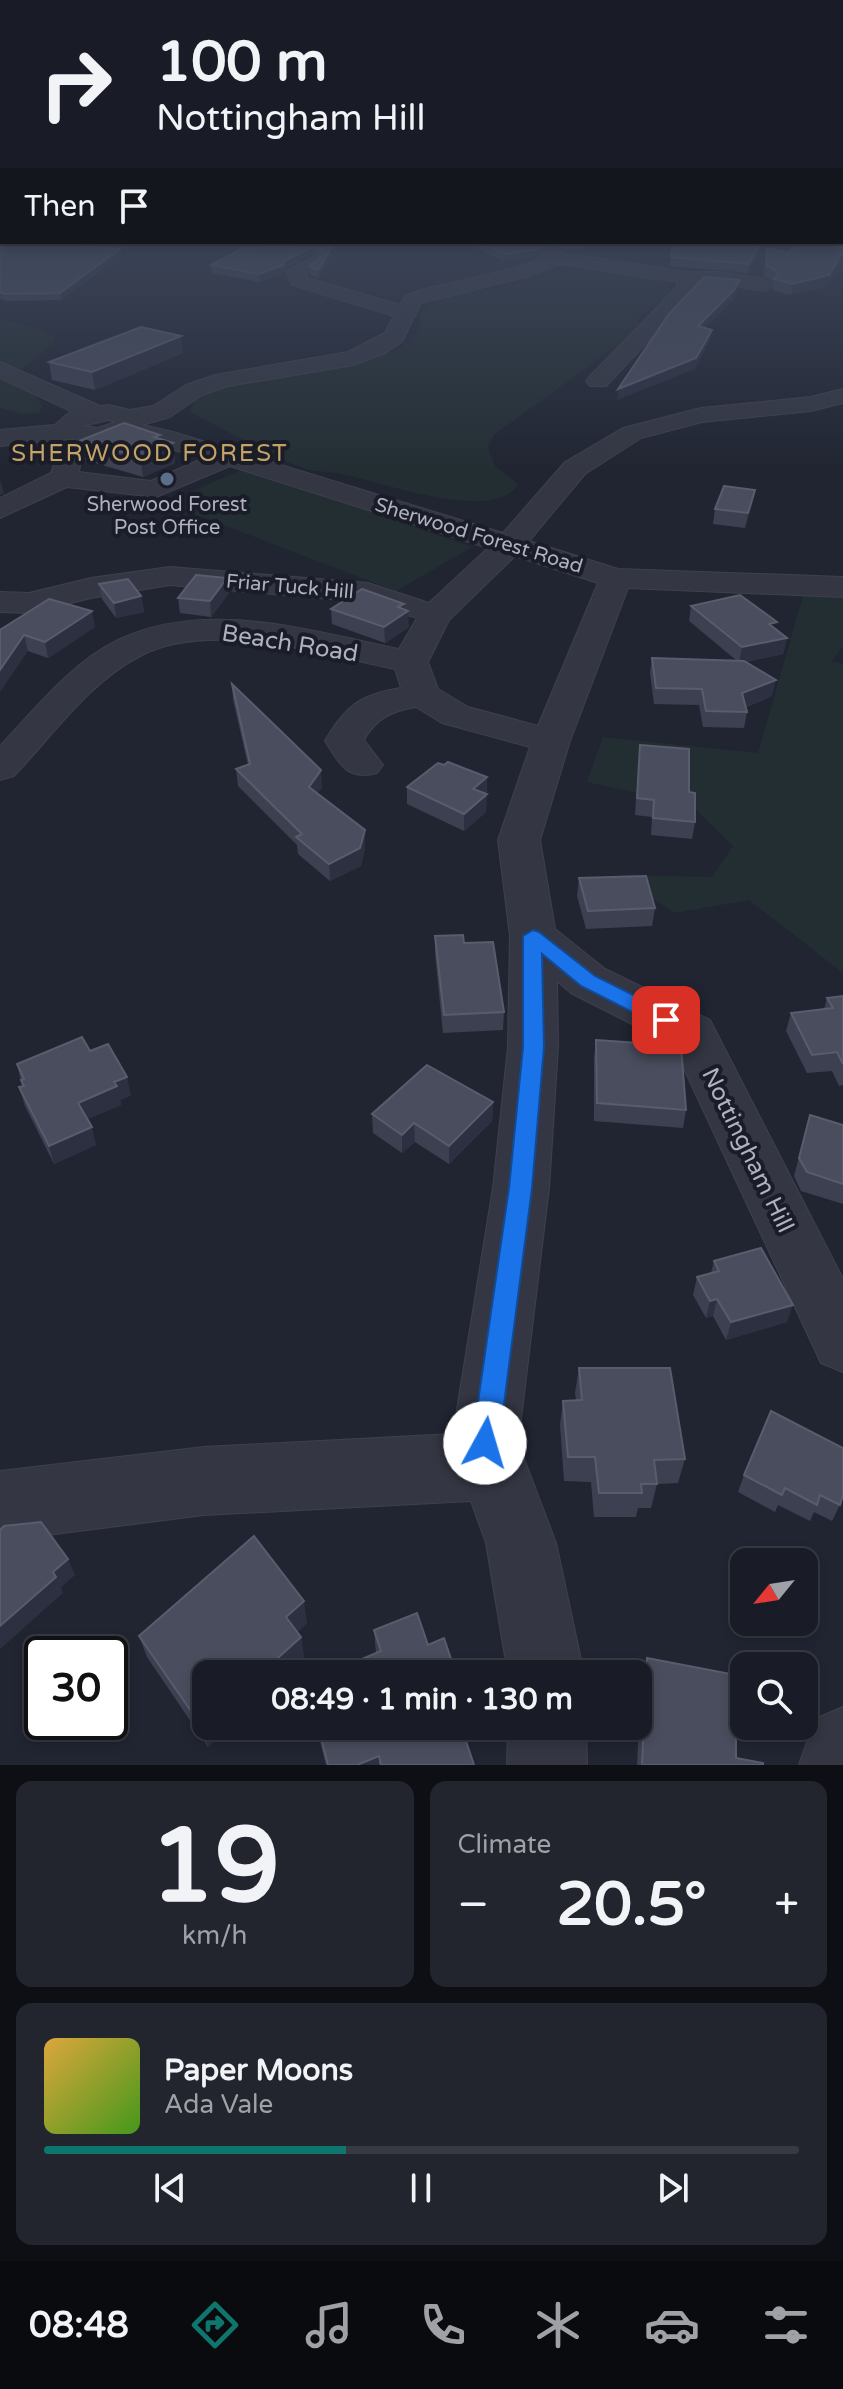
<!DOCTYPE html>
<html lang="en">
<head>
<meta charset="utf-8">
<style>
  body { margin:0; font-family:"Varela Round",sans-serif; background:#22252e; color:#f1f3f6; height:100vh; display:flex; flex-direction:column; font-size:30px; white-space:nowrap }
  * { box-sizing:border-box; margin:0 }
  p { font-size:26px; color:#9fa1a7 }
  .icon { flex:none; width:44px; height:44px; fill:none; stroke:currentColor; stroke-width:2; stroke-linecap:round; stroke-linejoin:round }
  .map { position:relative; height:1765px; overflow:hidden }
  .details { display:flex; flex-direction:column; gap:16px; padding:16px; background:#0e0f15; flex:1 }
  .details>* { flex:none }
  .top-card { position:absolute; left:0px; top:0px; width:844px; height:244px; box-shadow:0 4px 12px #0003,0 0 0 2px #373a43; background:#191c26; color:#f1f3f6; overflow:hidden }
  .needle { width:52px; rotate:240deg }
  .tools { position:absolute; left:730px; top:1548px; display:grid; gap:16px }
  .tools a { display:grid; place-items:center; width:88px; height:88px; border-radius:16px; background:#191c26; box-shadow:0 4px 12px #0003,0 0 0 2px #373a43; font-size:40px }
  .speed { position:absolute; left:24px; top:1636px; display:flex; gap:16px; font-size:40px; font-weight:700; text-align:center }
  .speed>* { display:grid; place-content:center; width:104px; height:104px; border-radius:50%; background:#191c26; box-shadow:0 4px 12px #0003,0 0 0 2px #373a43; line-height:1 }
  .speed .limit { border:4px solid #111; border-radius:12px; background:#fff; color:#111 }
  .pin { position:absolute; display:grid; place-items:center; width:68px; height:68px; color:#fff; margin:-34px; border-radius:16px; box-shadow:0 4px 12px #0006 }
  .me { position:absolute; width:88px; margin:-44px; rotate:6deg; stroke-linejoin:round; filter:drop-shadow(0 0 6px #0008) }
  .turn { display:flex; align-items:center; gap:28px; height:168px; padding:0 24px; font-size:36px }
  .turn .icon { width:104px; height:104px; stroke-width:2.5 }
  .turn b { display:block; font-size:56px; line-height:68px }
  .then { display:flex; align-items:center; height:76px; padding:0 24px; background:#0003; gap:16px; font-size:30px }
  .big { font-size:60px; font-weight:800; line-height:1.1 }
  .details .card { flex:1; display:flex; flex-direction:column; justify-content:center; gap:12px; min-width:0; padding:0 28px; border-radius:16px; background:#22252e }
  .details .dial { align-items:center; gap:0 }
  .dial b { font-size:104px; line-height:1 }
  .song { display:flex; align-items:center; gap:24px }
  .cover { width:96px; height:96px; border-radius:12px; background:linear-gradient(135deg,hsl(40 70% 55%),hsl(100 70% 35%)) }
  .played { height:8px; border-radius:4px; background:linear-gradient(90deg,#0f766e 40%,#373a43 40%) }
  .keys { display:flex; justify-content:space-around; direction:ltr }
  .heat { display:flex; justify-content:space-between; align-items:center; font-size:44px; direction:ltr }
  .details .tiles { flex:1; display:grid; gap:16px; grid-template-columns:1fr 1fr }
  .card:last-child { grid-column:span 2 }
  .trip { position:absolute; left:192px; top:1660px; width:460px; height:80px; border-radius:16px; background:#191c26; box-shadow:0 4px 12px #0003,0 0 0 2px #373a43; font-weight:800; line-height:80px; text-align:center }
  .dock { display:flex; height:128px; justify-content:space-around; align-items:center; background:#0a0b0f; color:#9fa1a7 }
  .dock .icon { width:56px; height:56px }
  .dock .active { color:#0f766e }
  .dock b { font-size:36px; color:#f1f3f6 }
  .map>svg:first-child { display:block }
</style>
</head>
<body>
<div class="map">
<svg width="843" height="1765" viewBox="0 0 843 1765">
  <rect width="100%" height="100%" fill="#212532"/>
  <g fill="#232e33">
    <path d="M572,267C603,267 648,266 671,288L664,299L640,316L639,324L623,341L494,435L488,447L495,466L518,484C495,525 379,481 342,474C328,471 313,473 300,467C262,452 226,430 190,412C192,405 194,400 200,397C256,370 335,370 395,350C411,342 422,333 419,314L440,297L530,282Z"/>
    <polygon points="0,319 43,330 57,339 8,381 34,393 43,407 38,413 23,414 0,408"/>
    <polygon points="245,468 472,547 396,591 166,503"/>
    <polygon points="804,593 843,597 843,646 832,661 843,664 843,973 749,900 675,913 617,875 712,877 733,846 690,804 587,782 603,737 758,753"/>
  </g>
  <g fill="none" stroke-linecap="round" stroke-linejoin="round">
    <defs>
      <g id="minor">
        <polygon points="0,224 2,224 0,233"/>
        <path d="M528,242H548L564,253L687,272H721L764,279L774,285L764,291L721,284H697L694,292L606,386H590L586,381L590,376L677,287V282L560,264L529,276L421,303L402,342L385,353L353,365L228,386L202,395L170,417L142,425L173,432L503,533L565,462L623,428L701,408L811,397L843,389V403L811,411L702,422L641,438L585,474L529,541L618,569L843,577V597L628,588L570,741L540,840L555,929L605,969L710,1020L843,1279V1372L821,1363L673,1045L571,993L557,981L558,1047L549,1188L518,1443L556,1543L584,1674H508L486,1543L471,1501L204,1515L0,1541V1471L204,1447L453,1434L493,1188L508,1047L510,936L498,840L530,747L442,723L416,707C392,711 375,719 364,740L383,765L377,773C347,781 340,764 325,741C345,706 361,694 401,688L395,669C322,654 212,620 142,655C91,680 53,735 14,776L0,780V746C35,709 71,663 118,640C205,598 311,631 399,649L417,618L365,602L170,585L91,598L29,613L0,612V592L29,593L91,578L170,567L368,583L429,603L488,548L230,466L156,497L67,487L0,518V498L51,473L60,446H78L82,452L79,472L151,481L204,458L125,437L98,443L70,439L0,446V430L55,425L71,411L0,378V362L100,406L109,405L130,410L153,406L186,385L215,375L348,352L385,333L394,316L292,285L286,271L314,257L323,263L306,273L308,278L400,305L406,295C451,279 501,277 545,257ZM108,420L116,422L98,428L83,426ZM515,556L598,583L538,726L468,707L438,689L428,662L449,620Z"/>
        <polygon points="811,242 843,242 843,253 814,246"/>
        <polygon points="843,1707 843,1765 799,1765 815,1719"/>
        <polygon points="508,1726 586,1726 587,1765 507,1765"/>
      </g>
    </defs>
    <use href="#minor" stroke="#3e404d" stroke-width="2"/>
    <use href="#minor" fill="#343743" fill-rule="evenodd"/>
  </g>
  <g fill="#3d4051">
    <polygon points="0,238 120,249 121,255 61,300 6,301 0,298"/>
    <polygon points="109,242 136,242 127,250"/>
    <polygon points="464,242 532,242 539,256 504,261"/>
    <polygon points="553,242 587,242 587,249 565,250"/>
    <polygon points="673,242 742,244 764,242 747,273 670,266"/>
    <polygon points="334,243 335,250 318,278 310,274 309,266 320,259 313,254 285,268 284,273 260,282 212,273 211,265"/>
    <polygon points="843,246 843,257 827,286 791,295 772,290 773,282 764,276 767,248 788,253"/>
    <polygon points="183,353 95,390 52,380 49,362"/>
    <polygon points="161,439 173,443 175,463 143,477 85,460 81,440"/>
    <polygon points="755,490 752,504 745,528 713,524 715,509"/>
    <polygon points="227,578 229,593 211,617 180,613 178,598"/>
    <polygon points="99,584 141,596 144,612 116,618 102,599"/>
    <polygon points="404,604 404,609 409,627 385,643 332,624 331,609"/>
    <polygon points="691,606 775,629 787,638 783,654 746,662 772,696 746,707 747,712 744,728 703,727 699,705 654,704 650,673 652,658 736,660 689,621"/>
    <polygon points="95,627 48,658 28,651 0,630"/>
    <polygon points="232,684 322,787 317,794 365,847 361,866 330,881 298,854 297,845 238,786 236,769 248,765 233,700"/>
    <polygon points="640,745 689,792 695,822 692,839 651,835 652,817 635,815"/>
    <polygon points="444,765 487,777 486,812 464,831 407,804 407,787"/>
    <polygon points="579,878 655,908 652,926 586,929 577,896"/>
    <polygon points="435,936 464,943 504,1012 503,1030 443,1033 435,954"/>
    <polygon points="843,996 843,1085 839,1086 832,1071 807,1073 786,1031 791,1013 824,1009 827,998"/>
    <polygon points="596,1040 686,1110 683,1128 594,1121 594,1058"/>
    <polygon points="90,1051 131,1095 120,1100 121,1105 87,1119 96,1145 54,1164 25,1106 19,1087 22,1086 17,1064"/>
    <polygon points="493,1102 492,1121 449,1164 415,1142 402,1153 373,1133 372,1114"/>
    <polygon points="810,1115 843,1125 843,1204 801,1191 794,1176"/>
    <polygon points="714,1261 787,1322 726,1340 713,1316 706,1318 693,1295 697,1277 711,1273"/>
    <polygon points="579,1368 685,1459 678,1483 657,1484 651,1508 638,1508 636,1517 594,1517 591,1482 564,1481 560,1425 563,1401 576,1400 575,1393"/>
    <polygon points="843,1448 840,1505 832,1521 814,1512 810,1521 778,1505 775,1512 738,1492 744,1475"/>
    <polygon points="307,1623 297,1632 301,1637 304,1659 206,1726 231,1726 208,1747 147,1657 139,1636"/>
    <polygon points="374,1630 428,1645 456,1674 351,1674 350,1664 376,1653"/>
    <polygon points="647,1658 736,1758 763,1765 637,1765 641,1680"/>
    <polygon points="316,1726 461,1726 474,1765 326,1765"/>
  </g>
  <g fill="#2c3040">
    <polygon points="129,242 136,242 127,250 126,244"/>
    <polygon points="761,242 764,242 747,273 749,264"/>
    <polygon points="334,243 335,250 318,278 318,270"/>
    <polygon points="312,247 313,254 285,268 284,273 260,282 259,274"/>
    <polygon points="120,249 121,255 61,300 60,293"/>
    <polygon points="540,249 539,256 504,261 505,254"/>
    <polygon points="843,251 843,257 827,286 791,295 793,284"/>
    <polygon points="740,280 738,290 732,301 697,336 698,326"/>
    <polygon points="712,330 710,340 695,369 617,400 618,389"/>
    <polygon points="181,336 183,353 95,390 92,372"/>
    <polygon points="160,435 162,448 173,443 175,463 143,477 140,457 154,437"/>
    <polygon points="0,479 4,493 0,495"/>
    <polygon points="755,490 752,504 745,528 748,513"/>
    <polygon points="227,578 229,593 211,617 210,601"/>
    <polygon points="141,596 144,612 116,618 114,603"/>
    <polygon points="404,604 404,614 408,611 409,627 385,643 384,627 398,607"/>
    <polygon points="92,611 95,627 48,658 45,642"/>
    <polygon points="24,635 28,651 0,692 0,670"/>
    <polygon points="787,638 783,654 739,663 742,647"/>
    <polygon points="776,680 772,696 739,709 742,693"/>
    <polygon points="321,770 322,787 310,804 309,787"/>
    <polygon points="487,777 486,794 473,789"/>
    <polygon points="487,794 486,812 464,831 464,814"/>
    <polygon points="365,830 365,847 361,866 330,881 329,864"/>
    <polygon points="127,1077 131,1095 120,1100 121,1105 83,1121 78,1103 114,1082"/>
    <polygon points="493,1102 492,1121 449,1164 449,1146"/>
    <polygon points="414,1123 415,1142 402,1153 402,1135"/>
    <polygon points="92,1127 96,1145 54,1164 49,1146"/>
    <polygon points="717,1299 713,1316 706,1318 710,1301"/>
    <polygon points="793,1305 787,1322 726,1340 731,1322"/>
    <polygon points="68,1559 75,1575 61,1587 63,1593 0,1649 0,1626 53,1572"/>
    <polygon points="304,1601 307,1623 290,1639 286,1617"/>
    <polygon points="301,1637 304,1659 288,1674 260,1674"/>
    <polygon points="206,1723 206,1726 231,1726 208,1747 202,1727"/>
    <polygon points="379,1756 379,1765 357,1765"/>
  </g>
  <g fill="#494d5d" stroke="#595c6d" stroke-width="2">
    <polygon points="0,238 2,238 2,242 44,242 120,249 60,293 5,294 0,292"/>
    <polygon points="478,242 532,242 540,249 505,254"/>
    <polygon points="673,242 721,242 742,244 744,242 761,242 749,264 671,257"/>
    <polygon points="334,243 318,270 309,266 326,254 312,247 284,261 283,265 259,274 211,265 243,248"/>
    <polygon points="798,243 843,246 843,251 829,275 793,284 774,279 779,273 766,265 767,248 788,253"/>
    <polygon points="704,277 740,280 733,291 698,326 712,330 696,358 618,389 669,314"/>
    <polygon points="141,327 181,336 92,372 49,362"/>
    <polygon points="124,423 160,435 154,437 173,443 140,457 81,440"/>
    <polygon points="724,486 755,490 748,513 715,509"/>
    <polygon points="196,575 227,578 210,601 178,598"/>
    <polygon points="128,579 141,596 114,603 99,584"/>
    <polygon points="362,589 404,604 398,607 408,611 384,627 331,609"/>
    <polygon points="740,595 777,622 769,624 787,638 742,647 691,606"/>
    <polygon points="49,599 92,611 45,642 24,635 0,670 0,630"/>
    <polygon points="652,658 744,661 776,680 742,693 747,712 706,711 702,689 656,688"/>
    <polygon points="232,684 321,770 309,787 365,830 360,848 329,864 296,837 302,834 236,769 250,764"/>
    <polygon points="640,745 689,749 689,792 695,793 695,822 653,818 654,800 637,798"/>
    <polygon points="448,762 487,777 473,789 487,794 464,814 407,787 438,763 444,765"/>
    <polygon points="646,876 655,908 588,911 579,878"/>
    <polygon points="463,935 464,943 493,942 504,1012 444,1015 435,936"/>
    <polygon points="843,996 843,1064 837,1052 812,1055 791,1013 833,1008 827,998"/>
    <polygon points="82,1037 90,1051 108,1044 127,1077 114,1082 117,1086 78,1103 92,1127 49,1146 19,1087 24,1086 21,1080 24,1079 17,1064"/>
    <polygon points="596,1040 681,1046 686,1110 597,1103"/>
    <polygon points="427,1065 493,1102 449,1146 414,1123 402,1135 372,1114"/>
    <polygon points="810,1115 843,1125 843,1184 807,1172 799,1158"/>
    <polygon points="761,1248 793,1305 731,1322 717,1299 710,1301 697,1277 719,1271 714,1261"/>
    <polygon points="579,1368 670,1368 685,1459 654,1460 657,1484 641,1484 642,1493 599,1493 595,1457 568,1457 563,1401 582,1400"/>
    <polygon points="771,1411 843,1448 843,1495 840,1505 820,1495 817,1505 785,1488 782,1495 744,1475"/>
    <polygon points="41,1522 68,1559 53,1572 56,1577 0,1626 0,1530 4,1526"/>
    <polygon points="254,1536 304,1601 286,1617 301,1637 260,1674 206,1674 206,1723 202,1727 139,1636"/>
    <polygon points="417,1613 428,1645 444,1638 456,1674 353,1674 350,1664 381,1651 374,1630"/>
    <polygon points="647,1658 736,1675 736,1758 763,1763 763,1765 642,1765"/>
    <polygon points="318,1726 461,1726 474,1765 381,1765 379,1756 357,1765 328,1765"/>
  </g>
  <linearGradient id="sky" x2="0" y2="1"><stop stop-color="#12141c"/><stop offset="0.48" stop-color="#3d465a"/><stop offset="1" stop-color="#3d465a" stop-opacity="0"/></linearGradient>
  <rect width="843" height="471" fill="url(#sky)"/>
  <polygon fill="#1a73e8" stroke="#114b97" stroke-width="2" points="533,930 539,932 595,976 673,1015 676,1020 673,1025 658,1025 581,986 542,954 544,1047 532,1188 499,1443 495,1453 485,1457 476,1453 472,1443 509,1188 523,1047 523,936"/>
  <circle fill="#5c6f8a" stroke="#1a1c28" stroke-width="3" cx="167" cy="479" r="8"/>
  <g text-anchor="middle" stroke-width="8" stroke-linejoin="round" paint-order="stroke">
    <g font-size="20" fill="#aeb1c0" stroke="#1a1c28">
      <text x="167" y="511">Sherwood Forest<tspan x="167" dy="23">Post Office</tspan></text>
    </g>
    <g font-size="20" fill="#aeb1c0" stroke="#1a1c28">
      <text transform="translate(479 535) rotate(17)" y="7">Sherwood Forest Road</text>
      <text transform="translate(290 586) rotate(5)" y="7">Friar Tuck Hill</text>
    </g>
    <g font-size="24" letter-spacing="2" fill="#c3a366" stroke="#1a1c28">
      <text x="150" y="461">SHERWOOD FOREST</text>
    </g>
    <g font-size="24" fill="#aeb1c0" stroke="#1a1c28">
      <text transform="translate(290 643) rotate(9)" y="8">Beach Road</text>
      <text transform="translate(748 1150) rotate(64)" y="8">Nottingham Hill</text>
    </g>
  </g>
</svg>
<div class="tools">
<a><svg class="needle" viewBox="-14 -14 28 28"><path d="M0-13l5 13h-10z" fill="#e53935"/><path d="M0 13l5-13h-10z" fill="#9fa1a7"/></svg></a>
<a><svg class="icon" aria-label="search" viewBox="0 0 24 24"><circle cx="10" cy="10" r="6"/><path d="M15 15l6 6"/></svg></a>
</div>
<div class="speed"><div class="limit">30</div></div>
<div class="pin" style="left:666px;top:1020px;background:#d93025"><svg class="icon" aria-label="arrive" viewBox="0 0 24 24"><path d="M6 21V4h12l-3 4 3 4H6"/></svg></div>
<svg class="me" style="left:485px;top:1443px" viewBox="-20 -20 40 40"><circle r="19" fill="#fff"/><path d="M0-13L10 11 0 6-10 11z" fill="#1a73e8"/></svg>
<div class="trip">08:49 · 1 min · 130 m</div>
<div class="top-card">
<div class="turn"><svg class="icon" aria-label="right" viewBox="0 0 24 24"><path d="M7 20v-9h11M14 6l5 5-5 5"/></svg><div><b>100 m</b>Nottingham Hill</div></div>
<div class="then">Then<svg class="icon" aria-label="arrive" viewBox="0 0 24 24"><path d="M6 21V4h12l-3 4 3 4H6"/></svg></div>
</div>
</div>
<section class="details">
<div class="tiles">
<div class="card dial"><b>19</b><p>km/h</p></div>
<div class="card"><p>Climate</p>
<div class="heat"><a>−</a><b class="big">20.5°</b><a>+</a></div>
</div>
<div class="card">
<div class="song"><i class="cover"></i><div><b>Paper Moons</b><p>Ada Vale</p></div></div>
<div class="played"></div>
<div class="keys"><svg class="icon" aria-label="previous" viewBox="0 0 24 24"><path d="M18 5L8 12l10 7zM5 5v14"/></svg><svg class="icon" aria-label="pause" viewBox="0 0 24 24"><path d="M8 5v14M16 5v14"/></svg><svg class="icon" aria-label="next" viewBox="0 0 24 24"><path d="M6 5l10 7-10 7zM19 5v14"/></svg></div>
</div>
</div>
</section>
<nav class="dock">
<b>08:48</b>
<svg class="icon active" aria-label="directions" viewBox="0 0 24 24"><path d="M12 3l9 9-9 9-9-9zM9 14v-3h6M13 9l2 2-2 2"/></svg>
<svg class="icon" aria-label="music" viewBox="0 0 24 24"><path d="M9 18V5l10-2v13"/><circle cx="6" cy="18" r="3"/><circle cx="16" cy="16" r="3"/></svg>
<svg class="icon" aria-label="phone" viewBox="0 0 24 24"><path d="M5 4h4l2 5-3 2q2 4 5 5l2-3 5 2v4C11 20 4 13 5 4z"/></svg>
<svg class="icon" aria-label="climate" viewBox="0 0 24 24"><path d="M12 3v18M4 7l16 10M4 17L20 7"/></svg>
<svg class="icon" aria-label="car" viewBox="0 0 24 24"><path d="M5 17H2v-5l4-1 3-4h7l3 4 3 1v5h-3M9 17h6M6 11h13"/><circle cx="7" cy="17" r="2"/><circle cx="17" cy="17" r="2"/></svg>
<svg class="icon" aria-label="filters" viewBox="0 0 24 24"><path d="M4 7h16M4 17h16"/><circle cx="9" cy="7" r="2"/><circle cx="15" cy="17" r="2"/></svg>
</nav>
</body>
</html>
